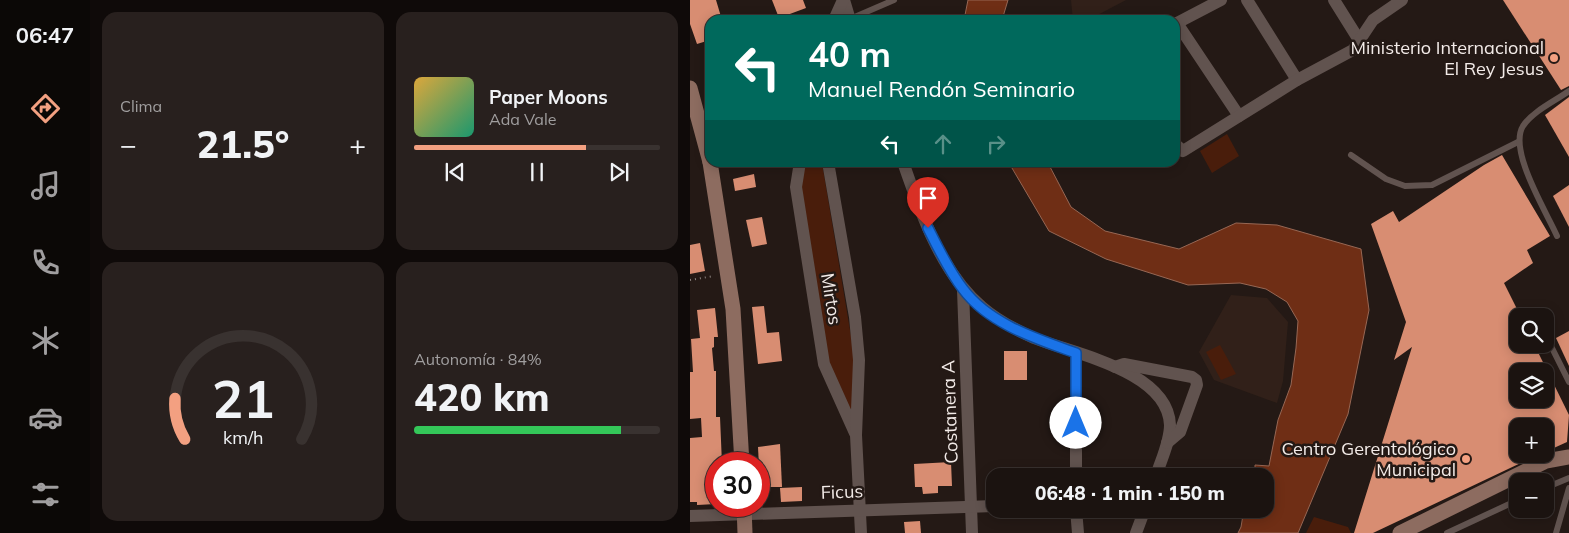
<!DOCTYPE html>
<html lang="es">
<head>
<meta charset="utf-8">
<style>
  body { margin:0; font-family:Mulish,sans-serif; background:#28201e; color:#f1f3f6; height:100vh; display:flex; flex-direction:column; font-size:19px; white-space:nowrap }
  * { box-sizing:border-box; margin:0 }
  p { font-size:16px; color:#a09e9f }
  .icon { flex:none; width:28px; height:28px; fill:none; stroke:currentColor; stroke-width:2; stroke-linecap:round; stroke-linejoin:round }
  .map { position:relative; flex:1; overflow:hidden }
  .panel { display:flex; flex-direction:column; gap:12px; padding:12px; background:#0f0a09; width:600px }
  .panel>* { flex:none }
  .banner { position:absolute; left:15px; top:15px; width:475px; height:152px; border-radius:15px; box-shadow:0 2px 12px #0003,0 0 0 1px #393230; background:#00695c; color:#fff; overflow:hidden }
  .buttons { position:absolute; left:819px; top:308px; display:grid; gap:10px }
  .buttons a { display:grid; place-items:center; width:45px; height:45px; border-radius:10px; background:#1b1310; box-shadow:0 2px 12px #0003,0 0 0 1px #393230; font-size:25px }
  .speed { position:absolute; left:15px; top:452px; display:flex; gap:10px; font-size:25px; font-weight:700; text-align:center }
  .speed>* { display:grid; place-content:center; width:65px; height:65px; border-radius:50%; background:#1b1310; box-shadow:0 2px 12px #0003,0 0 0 1px #393230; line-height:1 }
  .speed .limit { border:8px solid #d22; background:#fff; color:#111 }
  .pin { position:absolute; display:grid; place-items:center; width:42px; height:42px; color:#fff; margin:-51px -21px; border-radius:50% 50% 50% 0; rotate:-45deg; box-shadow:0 0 5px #0007 }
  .pin .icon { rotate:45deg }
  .me { position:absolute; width:55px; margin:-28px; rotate:0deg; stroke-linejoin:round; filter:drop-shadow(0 0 4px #0008) }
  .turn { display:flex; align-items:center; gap:18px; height:105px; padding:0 20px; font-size:22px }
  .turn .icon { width:65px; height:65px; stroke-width:2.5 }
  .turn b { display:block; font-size:35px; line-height:42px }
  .lanes { display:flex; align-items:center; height:48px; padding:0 20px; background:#0003; justify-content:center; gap:25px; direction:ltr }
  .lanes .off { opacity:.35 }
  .big { font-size:38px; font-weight:800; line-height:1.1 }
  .panel .tile { flex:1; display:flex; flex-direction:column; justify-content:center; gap:8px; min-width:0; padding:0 18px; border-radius:15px; background:#28201e }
  .panel .dial { align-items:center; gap:0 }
  .dial svg { height:130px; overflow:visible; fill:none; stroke:#393230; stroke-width:7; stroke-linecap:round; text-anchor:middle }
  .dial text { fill:#f1f3f6; stroke:none }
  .song { display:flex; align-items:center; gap:15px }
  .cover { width:60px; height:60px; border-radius:8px; background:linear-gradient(135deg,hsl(40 70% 55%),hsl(160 70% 35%)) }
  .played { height:5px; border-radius:2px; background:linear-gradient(90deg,#f3a081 70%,#393230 70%) }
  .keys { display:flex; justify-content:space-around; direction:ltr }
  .heat { display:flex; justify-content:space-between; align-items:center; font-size:28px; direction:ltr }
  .charge { height:8px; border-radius:4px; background:linear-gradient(90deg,#34c759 84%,#393230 0) }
  .panel .tiles { flex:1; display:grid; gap:12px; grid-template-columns:repeat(2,1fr) }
  .trip { position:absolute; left:296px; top:468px; width:288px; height:50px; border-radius:15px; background:#1b1310; box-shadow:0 2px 12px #0003,0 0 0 1px #393230; font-weight:800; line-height:50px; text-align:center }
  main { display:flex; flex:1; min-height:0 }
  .dock { display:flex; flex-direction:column; width:90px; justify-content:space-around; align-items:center; background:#0b0806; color:#a09e9f }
  .dock .icon { width:35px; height:35px }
  .dock .active { color:#f3a081 }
  .dock b { font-size:22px; color:#f1f3f6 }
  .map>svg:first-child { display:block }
</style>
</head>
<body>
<main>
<nav class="dock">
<b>06:47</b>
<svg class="icon active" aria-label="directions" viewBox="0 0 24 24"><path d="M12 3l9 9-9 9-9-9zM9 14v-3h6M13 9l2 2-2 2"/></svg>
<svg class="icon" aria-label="music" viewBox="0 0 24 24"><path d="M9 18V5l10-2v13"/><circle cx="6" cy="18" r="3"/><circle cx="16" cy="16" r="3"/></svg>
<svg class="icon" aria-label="phone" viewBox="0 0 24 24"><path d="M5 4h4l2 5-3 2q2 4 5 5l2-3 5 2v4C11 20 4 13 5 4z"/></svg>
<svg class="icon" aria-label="climate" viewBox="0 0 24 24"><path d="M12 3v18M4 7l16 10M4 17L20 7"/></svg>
<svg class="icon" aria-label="car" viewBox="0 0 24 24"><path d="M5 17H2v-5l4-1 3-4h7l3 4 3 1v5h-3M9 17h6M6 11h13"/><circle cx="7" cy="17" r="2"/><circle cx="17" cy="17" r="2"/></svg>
<svg class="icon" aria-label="filters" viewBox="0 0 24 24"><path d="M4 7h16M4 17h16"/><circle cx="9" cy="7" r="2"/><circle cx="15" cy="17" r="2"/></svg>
</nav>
<section class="panel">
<div class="tiles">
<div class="tile"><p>Clima</p>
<div class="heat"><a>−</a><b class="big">21.5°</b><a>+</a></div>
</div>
<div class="tile">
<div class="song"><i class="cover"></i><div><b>Paper Moons</b><p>Ada Vale</p></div></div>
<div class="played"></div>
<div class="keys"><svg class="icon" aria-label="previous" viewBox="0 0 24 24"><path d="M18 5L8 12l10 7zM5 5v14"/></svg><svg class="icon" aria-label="pause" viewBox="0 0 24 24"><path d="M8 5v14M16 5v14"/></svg><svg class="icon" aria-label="next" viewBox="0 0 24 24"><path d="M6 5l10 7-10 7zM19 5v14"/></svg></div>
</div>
<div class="tile dial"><svg viewBox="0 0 100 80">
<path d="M14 69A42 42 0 1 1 86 69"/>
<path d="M14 69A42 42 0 0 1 8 44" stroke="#f3a081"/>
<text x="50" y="56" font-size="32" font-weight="700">21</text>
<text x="50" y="72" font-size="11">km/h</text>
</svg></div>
<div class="tile"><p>Autonomía · 84%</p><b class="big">420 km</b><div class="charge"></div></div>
</div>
</section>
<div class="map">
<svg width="879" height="533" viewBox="0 0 879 533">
  <rect width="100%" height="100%" fill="#241915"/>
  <g fill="#312019">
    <polygon points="381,0 436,0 398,20 383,20"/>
    <polygon points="541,295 577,298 598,322 593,381 587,403 524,380 509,352"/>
  </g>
  <g fill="#491d0b">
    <polygon points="537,134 549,156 522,173 510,151"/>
    <polygon points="105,163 132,163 164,354 166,435 135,364"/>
    <polygon points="530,345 546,374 531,380 516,352"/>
    <polygon points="624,517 658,527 661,533 616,533"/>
  </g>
  <g fill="#6f2e15" stroke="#976754">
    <polygon points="278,0 318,0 312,20 274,20"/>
    <polygon points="319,163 358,163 381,207 415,231 489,249 546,223 587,225 671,249 679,310 658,414 608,533 548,533 551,527 554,509 575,509 575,476 565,476 565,465 579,466 588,420 601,385 606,348 608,321 597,302 576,289 550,283 498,285 416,259 359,231"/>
  </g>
  <g fill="#d88d72" fill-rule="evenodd">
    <polygon points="0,0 26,0 32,20 20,20 20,40 7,44 0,24"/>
    <polygon points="82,0 113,0 116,8 89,18"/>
    <polygon points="813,0 879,0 879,86 871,90"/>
    <polygon points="879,97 879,157 855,115"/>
    <path d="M812,155L860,236L837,250L843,263L814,283L828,311V344H844L879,415L877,442L855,452V426H828V454H850L683,533H664L722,347L704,360L716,322L681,224L703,211L709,222L794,165ZM828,371H855V399H828Z"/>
    <polygon points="64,174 66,187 45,191 43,179"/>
    <polygon points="879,185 879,227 863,196"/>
    <polygon points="72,217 77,244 62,247 56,220"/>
    <polygon points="10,243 15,271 0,274 0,245"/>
    <polygon points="74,306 77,333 89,332 92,361 68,364 62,307"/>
    <polygon points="25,308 28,337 24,337 24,347 22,348 24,371 26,371 26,417 30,417 32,464 26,464 26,504 7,505 7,502 0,502 0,438 12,437 11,418 0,419 0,372 3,372 1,339 10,338 7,310"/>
    <polygon points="879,331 879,366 866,338"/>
    <rect x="314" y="351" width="23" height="29"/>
    <polygon points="90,444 92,487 70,487 68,447"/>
    <polygon points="261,462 262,486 248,486 248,493 233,494 232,487 225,487 224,464"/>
    <polygon points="112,487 112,501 91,502 90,488"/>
    <polygon points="230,521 231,533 215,533 214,522"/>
  </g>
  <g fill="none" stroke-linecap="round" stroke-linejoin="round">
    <polyline stroke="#8d8380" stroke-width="2" stroke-dasharray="1 4" stroke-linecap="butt" points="0,280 24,276"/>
    <g stroke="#61534f" stroke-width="6">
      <polyline points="160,19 204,0"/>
      <polyline points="661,155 696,179 715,186 742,185 828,142"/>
      <path d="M867,236C856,211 818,150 833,126C843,111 865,101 879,91"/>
      <polyline points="855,334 879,382"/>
      <polyline points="855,488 879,478"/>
      <polyline points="757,533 828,500"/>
      <polyline points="866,533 879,488"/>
    </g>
    <g stroke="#61534f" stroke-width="12">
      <polyline points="154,0 160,20"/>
      <polyline points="557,0 607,80"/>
      <polyline points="644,0 669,40"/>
      <polyline points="144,20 153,0"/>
      <polyline points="487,23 549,116"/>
      <polyline points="485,24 531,0"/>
      <polyline points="485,144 493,151 607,80 663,50 683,20 712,0"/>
      <polyline points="110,162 106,187 134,364 165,433"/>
      <polyline points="138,162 165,317 169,360 166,435 171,533"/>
      <path d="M213,162C230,211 251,273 292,307C307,320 326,330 344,338C384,354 478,371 480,425C480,442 471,460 466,476"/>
      <polyline points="273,290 282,533"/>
      <polyline points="425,367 434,364 502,377 506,380 507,385 490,432 477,443"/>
      <polyline points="386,476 386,353"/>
      <polyline points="386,509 388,533"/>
      <polyline points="0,516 305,506"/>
      <polyline points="446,533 455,509"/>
    </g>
    <g stroke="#8d6c60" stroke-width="15">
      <polyline points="0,88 20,162"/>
      <polyline points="20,162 43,309 52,464"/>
      <polyline points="54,506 55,533"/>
      <polyline points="710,533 856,461 879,457"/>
    </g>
  </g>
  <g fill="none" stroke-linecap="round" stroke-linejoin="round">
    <defs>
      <path id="route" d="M238,228C248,248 259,271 273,289C299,324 347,339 386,353V423"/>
    </defs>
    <use href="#route" stroke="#114b97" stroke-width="12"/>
    <use href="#route" stroke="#1a73e8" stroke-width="9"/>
  </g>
  <g fill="#f3a081" stroke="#241915" stroke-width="2">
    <circle cx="864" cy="58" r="5"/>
    <circle cx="776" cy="459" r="5"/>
  </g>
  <g text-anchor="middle" stroke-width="5" stroke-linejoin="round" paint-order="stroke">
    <g font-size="18" fill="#f3ebe8" stroke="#241915" text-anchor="end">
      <text x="854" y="54">Ministerio Internacional<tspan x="854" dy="21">El Rey Jesus</tspan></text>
      <text x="766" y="455">Centro Gerentológico<tspan x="766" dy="21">Municipal</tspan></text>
    </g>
    <g font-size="18" fill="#f3ebe8" stroke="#241915">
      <text transform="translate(141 299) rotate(81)" y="6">Mirtos</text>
      <text transform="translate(260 412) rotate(-92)" y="6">Costanera A</text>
      <text transform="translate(152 492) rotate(-2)" y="6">Ficus</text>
    </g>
  </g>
</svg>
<div class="buttons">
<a><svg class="icon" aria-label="search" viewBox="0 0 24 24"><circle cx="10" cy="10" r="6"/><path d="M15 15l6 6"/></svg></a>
<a><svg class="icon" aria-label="layers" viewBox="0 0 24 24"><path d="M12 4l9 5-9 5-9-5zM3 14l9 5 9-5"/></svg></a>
<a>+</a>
<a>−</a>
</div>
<div class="speed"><div class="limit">30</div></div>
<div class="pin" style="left:238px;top:228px;background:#d93025"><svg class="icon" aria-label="arrive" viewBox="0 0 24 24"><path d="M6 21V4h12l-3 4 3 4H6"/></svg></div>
<svg class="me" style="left:386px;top:423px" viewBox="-20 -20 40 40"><circle r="19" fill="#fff"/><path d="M0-13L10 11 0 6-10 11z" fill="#1a73e8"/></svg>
<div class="trip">06:48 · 1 min · 150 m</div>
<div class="banner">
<div class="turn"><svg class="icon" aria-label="left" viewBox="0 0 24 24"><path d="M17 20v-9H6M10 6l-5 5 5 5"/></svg><div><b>40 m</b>Manuel Rendón Seminario</div></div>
<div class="lanes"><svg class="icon" aria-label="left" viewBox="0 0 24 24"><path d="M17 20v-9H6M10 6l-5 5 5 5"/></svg><svg class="icon off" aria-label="ahead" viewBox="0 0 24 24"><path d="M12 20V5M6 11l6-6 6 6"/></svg><svg class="icon off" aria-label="right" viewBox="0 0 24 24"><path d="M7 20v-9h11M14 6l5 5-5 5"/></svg></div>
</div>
</div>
</main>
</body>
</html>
